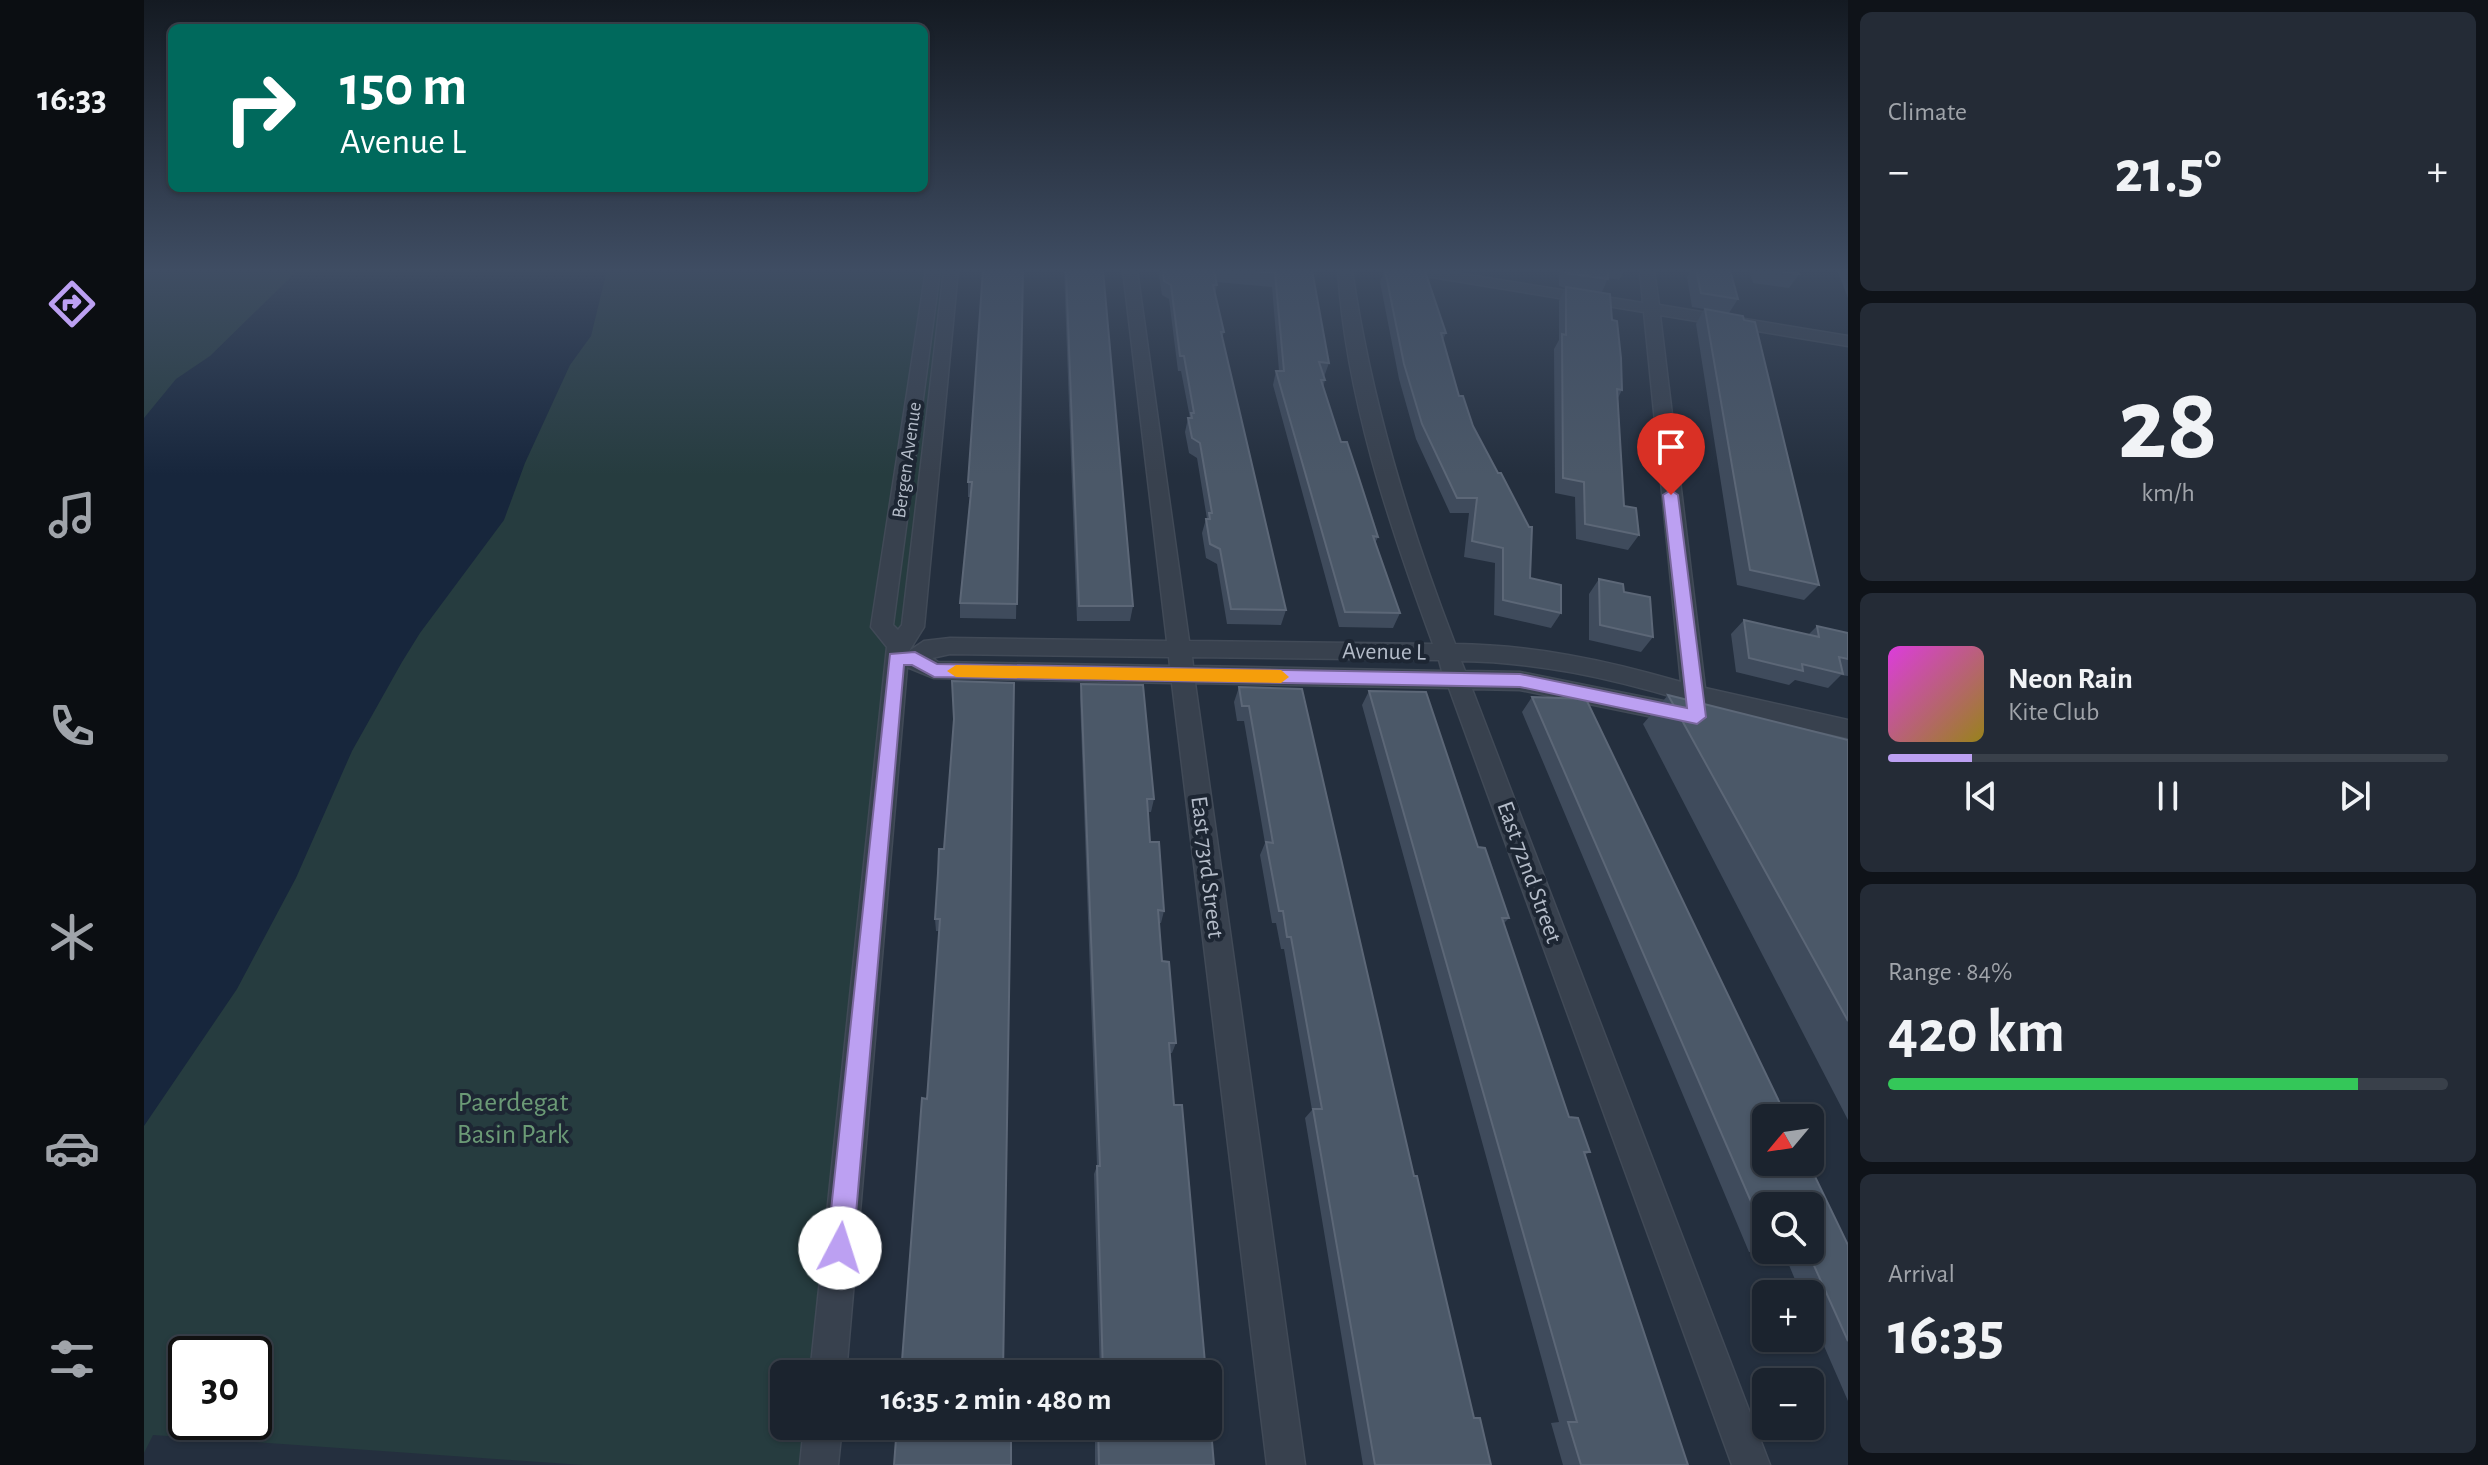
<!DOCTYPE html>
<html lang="en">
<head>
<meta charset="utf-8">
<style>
  body { margin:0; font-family:"Alegreya Sans",sans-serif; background:#242b36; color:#f1f3f6; height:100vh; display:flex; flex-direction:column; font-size:30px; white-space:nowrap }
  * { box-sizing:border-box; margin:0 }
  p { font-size:26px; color:#a0a4aa }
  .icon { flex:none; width:44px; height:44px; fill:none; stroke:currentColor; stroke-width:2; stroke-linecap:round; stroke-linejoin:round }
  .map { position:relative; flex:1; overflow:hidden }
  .details { display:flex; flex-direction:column; gap:12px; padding:12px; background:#0f1319; width:640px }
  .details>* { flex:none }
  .guide { position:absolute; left:24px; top:24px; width:760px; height:168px; border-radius:12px; box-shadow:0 2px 6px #0004,0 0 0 2px #39404a; background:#00695c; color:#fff; overflow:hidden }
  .needle { width:52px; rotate:241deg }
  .fabs { position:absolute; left:1608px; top:1104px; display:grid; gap:16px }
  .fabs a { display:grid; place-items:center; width:72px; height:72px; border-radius:12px; background:#1b232e; box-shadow:0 2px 6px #0004,0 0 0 2px #39404a; font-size:40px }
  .speed { position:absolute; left:24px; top:1336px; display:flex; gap:16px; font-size:40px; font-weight:700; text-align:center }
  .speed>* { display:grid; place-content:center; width:104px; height:104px; border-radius:50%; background:#1b232e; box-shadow:0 2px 6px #0004,0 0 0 2px #39404a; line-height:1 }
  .speed .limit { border:4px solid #111; border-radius:12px; background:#fff; color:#111 }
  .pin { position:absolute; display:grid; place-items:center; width:68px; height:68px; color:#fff; margin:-82px -34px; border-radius:50% 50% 50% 0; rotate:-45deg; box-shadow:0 0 8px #0007 }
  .pin .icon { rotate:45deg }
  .me { position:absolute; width:88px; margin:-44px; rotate:5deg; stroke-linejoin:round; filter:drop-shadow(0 0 6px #0008) }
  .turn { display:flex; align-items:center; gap:28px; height:168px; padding:0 40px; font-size:36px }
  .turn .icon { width:104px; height:104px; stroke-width:2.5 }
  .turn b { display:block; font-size:56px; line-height:68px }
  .big { font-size:60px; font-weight:600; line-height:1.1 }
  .details .tile { flex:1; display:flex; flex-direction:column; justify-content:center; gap:12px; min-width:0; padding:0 28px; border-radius:12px; background:#242b36 }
  .details .dial { align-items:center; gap:0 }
  .dial b { font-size:104px; line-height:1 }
  .song { display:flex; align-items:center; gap:24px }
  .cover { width:96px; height:96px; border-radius:12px; background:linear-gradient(135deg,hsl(300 70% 55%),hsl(50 70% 35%)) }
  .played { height:8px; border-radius:4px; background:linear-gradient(90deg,#bca0f2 15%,#39404a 15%) }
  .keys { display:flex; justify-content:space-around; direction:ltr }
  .heat { display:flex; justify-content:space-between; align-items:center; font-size:44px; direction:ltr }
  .charge { height:12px; border-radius:6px; background:linear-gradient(90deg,#34c759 84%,#39404a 0) }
  .trip { position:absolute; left:626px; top:1360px; width:452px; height:80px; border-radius:12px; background:#1b232e; box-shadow:0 2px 6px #0004,0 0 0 2px #39404a; font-weight:600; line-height:80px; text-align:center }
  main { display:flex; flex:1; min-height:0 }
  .tabs { display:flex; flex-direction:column; width:144px; justify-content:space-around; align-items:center; background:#0b0e12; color:#a0a4aa }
  .tabs .icon { width:56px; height:56px }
  .tabs .active { color:#bca0f2 }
  .tabs b { font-size:36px; color:#f1f3f6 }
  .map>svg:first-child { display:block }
</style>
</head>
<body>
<main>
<nav class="tabs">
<b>16:33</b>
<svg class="icon active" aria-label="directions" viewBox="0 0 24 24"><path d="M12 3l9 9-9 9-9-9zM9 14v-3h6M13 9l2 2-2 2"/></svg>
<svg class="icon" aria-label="music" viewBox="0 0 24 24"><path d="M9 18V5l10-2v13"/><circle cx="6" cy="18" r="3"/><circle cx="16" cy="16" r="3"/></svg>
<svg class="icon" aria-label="phone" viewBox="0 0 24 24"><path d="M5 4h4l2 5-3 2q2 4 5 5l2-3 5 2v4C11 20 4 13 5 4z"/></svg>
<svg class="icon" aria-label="climate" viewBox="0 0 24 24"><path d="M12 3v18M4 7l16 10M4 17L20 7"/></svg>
<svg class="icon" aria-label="car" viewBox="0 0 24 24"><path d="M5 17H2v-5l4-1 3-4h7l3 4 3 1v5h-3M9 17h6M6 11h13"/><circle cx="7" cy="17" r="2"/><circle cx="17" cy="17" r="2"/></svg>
<svg class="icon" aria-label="filters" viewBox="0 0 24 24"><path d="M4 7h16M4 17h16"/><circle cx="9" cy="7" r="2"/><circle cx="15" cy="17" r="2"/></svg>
</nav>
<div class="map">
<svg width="1704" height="1465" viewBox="0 0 1704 1465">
  <rect width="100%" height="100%" fill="#242f3e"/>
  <g fill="#263c3f" fill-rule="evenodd">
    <polygon points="0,270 169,270 0,439"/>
    <path d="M463,270H808L685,1374H640V1426H680L675,1465H439L9,1435L0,1453V1070L458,290ZM42,1354H110V1422H42Z"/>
  </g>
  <polygon fill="#17263c" points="154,270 463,270 447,336 426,365 381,463 360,520 276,633 258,662 208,751 152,878 93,989 0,1126 0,418 32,379 66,356"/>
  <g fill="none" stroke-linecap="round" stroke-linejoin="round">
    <defs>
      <g id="minor">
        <path d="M782,270H796L749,625L754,630L758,625L800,270H814L780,627L765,651L780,641L806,638L1023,641L979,270H993L1045,641L1289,644C1245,524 1202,398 1194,270H1208C1227,400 1264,522 1311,644C1389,645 1462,660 1537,682L1500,312L1269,274L1262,270H1293L1499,303L1496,270H1510L1515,305L1704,336V346L1516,315L1561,688L1704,720V738L1563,707L1551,721L1543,724L1376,690L1328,689L1626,1465H1588L1305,688L1051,683L1161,1465H1123L1028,683L790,678L763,667L702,1374H666L743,647L727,627ZM806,654L1025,657L1026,666L794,662L788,658ZM1048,657L1295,660L1298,671L1049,666ZM1317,661C1393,662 1466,678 1539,700V705L1376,672L1321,671Z"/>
        <polygon points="660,1426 698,1426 694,1465 656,1465"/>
      </g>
    </defs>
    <use href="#minor" stroke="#414a57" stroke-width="3"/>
    <use href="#minor" fill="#38414e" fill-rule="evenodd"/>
  </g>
  <g fill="#3f4b5c" fill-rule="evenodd">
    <polygon points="879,270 872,619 816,618 816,603 826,497 824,497 824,482"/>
    <polygon points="920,270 959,270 989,606 986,621 933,621"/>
    <polygon points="1014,270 1171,270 1169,276 1185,363 1180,377 1181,380 1179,388 1197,442 1234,537 1231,543 1256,613 1249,628 1195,627 1129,385 1132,371 1135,371 1128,287 1072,282 1073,285 1071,296 1080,332 1078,339 1142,610 1137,625 1083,624 1073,564 1062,558 1058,533 1062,519 1063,519 1053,458 1045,453 1041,432 1044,418 1046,418 1037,371 1034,371 1025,299 1018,295"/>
    <polygon points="1241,270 1266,270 1302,333 1299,340 1315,396 1329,426 1386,578 1417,613 1407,628 1350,615 1351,563 1320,557 1325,513 1306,513 1272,439 1255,379 1236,282"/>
    <polygon points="1410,270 1481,270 1475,280 1464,278 1458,292 1468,320 1478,390 1474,398 1480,506 1495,535 1484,550 1432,539 1431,497 1411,493 1410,349 1415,340 1415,301 1421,288 1415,286 1415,270"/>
    <polygon points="1547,270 1586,270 1594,299 1585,313 1675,585 1660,600 1593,585 1552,324 1560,309 1548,307 1543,277"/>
    <polygon points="1605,270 1653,270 1655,274 1645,288 1609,283"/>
    <polygon points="1693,270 1704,270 1704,298"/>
    <polygon points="1455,579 1480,592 1509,637 1497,652 1445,640 1445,594"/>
    <polygon points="1600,620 1664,635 1673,626 1704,633 1704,676 1697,675 1684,688 1651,680 1645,685 1592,672 1587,634"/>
    <polygon points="937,684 1010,799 1007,812 1004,812 1006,842 1020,911 1017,923 1015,923 1018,961 1032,1043 1028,1053 1026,1053 1030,1105 1062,1374 956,1374 950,1174 953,1166 936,698"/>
    <polygon points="1095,687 1158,689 1270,1176 1330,1418 1347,1465 1219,1465 1161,1118 1168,1110 1140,949 1137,949 1132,923 1128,923 1116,855 1121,843 1100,721 1093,721 1090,702"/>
    <polygon points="1225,691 1334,847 1365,918 1360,923 1425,1117 1446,1152 1441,1155 1544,1465 1419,1465 1407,1423 1415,1422 1218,705"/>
    <polygon points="1524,695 1704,740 1704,1120 1499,724"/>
    <path d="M1388,697L1704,1245V1401L1666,1314V1294H1657L1640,1253L1605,1252L1378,712ZM1622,1206L1666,1250H1622Z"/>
    <polygon points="794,873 859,1374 783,1099 795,931 792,931 791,919"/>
    <polygon points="951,1426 1064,1426 1070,1465 951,1465"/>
  </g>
  <g fill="#4b5868" stroke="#5c6777" stroke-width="2">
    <polygon points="839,270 879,270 873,604 816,603 828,482 824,482"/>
    <polygon points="922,270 959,270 989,606 935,606"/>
    <polygon points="1019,270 1070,270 1073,285 1069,285 1080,332 1077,332 1142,610 1087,609 1076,549 1066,544 1062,519 1066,519 1065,513 1068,513 1056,443 1048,438 1044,418 1048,418 1047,413 1050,413 1040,356 1036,356 1027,285 1020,281"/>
    <polygon points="1094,270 1168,270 1185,363 1175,362 1181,380 1177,380 1197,442 1203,442 1214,475 1234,537 1229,536 1256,613 1201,612 1132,371 1140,371 1131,273"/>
    <polygon points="1241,270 1281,271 1302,333 1297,333 1315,396 1319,396 1329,426 1354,473 1357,473 1385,527 1388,527 1386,578 1417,585 1417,613 1359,600 1359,548 1328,541 1333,498 1313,498 1278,424 1260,364"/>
    <polygon points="1421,270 1464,270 1464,279 1421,273"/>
    <polygon points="1552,270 1586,270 1594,299 1557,293"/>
    <polygon points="1625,270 1653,270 1655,274"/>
    <polygon points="1422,287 1466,294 1468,320 1473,321 1477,358 1478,390 1473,389 1480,506 1492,508 1495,535 1441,524 1440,482 1419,478 1418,334 1422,335"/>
    <polygon points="1561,309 1599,316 1600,320 1611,322 1675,585 1606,570"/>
    <polygon points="1455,579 1479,584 1480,592 1506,597 1509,637 1456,625"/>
    <polygon points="1600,620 1675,637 1673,626 1704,633 1704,659 1695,657 1699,674 1658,664 1659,671 1605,658"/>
    <polygon points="808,681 870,683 859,1374 757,1374 778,1098 783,1099 796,919 791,919 794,873 795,849 800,849 810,719"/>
    <polygon points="937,684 999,685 1010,799 1003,799 1006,842 1015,842 1020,911 1014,910 1018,961 1025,962 1032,1043 1025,1043 1030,1105 1038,1105 1062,1374 959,1374 953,1166 956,1166"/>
    <polygon points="1095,687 1158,689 1270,1176 1273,1176 1330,1418 1336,1418 1347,1465 1231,1465 1169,1109 1178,1109 1147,937 1143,937 1139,911 1135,911 1122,842 1129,843 1105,706 1098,706"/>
    <polygon points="1225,691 1282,692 1334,847 1341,848 1365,918 1358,918 1425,1117 1434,1118 1446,1152 1440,1152 1544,1465 1437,1465 1424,1422 1433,1422"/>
    <polygon points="1524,695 1704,740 1704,1021"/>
    <polygon points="1388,697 1442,699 1643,1118 1622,1118 1622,1162 1664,1162 1704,1245 1704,1341 1663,1250 1666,1250 1666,1206 1622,1206 1622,1236"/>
    <polygon points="1064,1394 1070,1465 955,1465 954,1426 1064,1426"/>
    <polygon points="753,1426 867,1426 867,1465 750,1465"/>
  </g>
  <linearGradient id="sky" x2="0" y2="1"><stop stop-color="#141a22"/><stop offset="0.57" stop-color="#3f4d63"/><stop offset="1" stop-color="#3f4d63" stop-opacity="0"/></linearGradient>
  <rect width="1704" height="475" fill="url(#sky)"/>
  <polygon fill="#bca0f2" stroke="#7a689d" stroke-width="2" points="1527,490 1534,495 1562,717 1553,724 1376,687 790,677 768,665 760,665 709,1248 705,1257 696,1261 687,1257 683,1248 746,654 771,652 793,664 1376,674 1543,708 1519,495"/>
  <polygon fill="#f59e0b" points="812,665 1137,670 1145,677 1137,683 812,677 803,671"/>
  <g text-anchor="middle" stroke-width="8" stroke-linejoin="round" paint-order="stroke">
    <g font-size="20" fill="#b4bcc9" stroke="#1d2633">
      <text transform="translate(762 460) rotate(-82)" y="7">Bergen Avenue</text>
    </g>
    <g font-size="24" fill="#b4bcc9" stroke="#1d2633">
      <text transform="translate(1240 651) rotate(1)" y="8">Avenue L</text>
      <text transform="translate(1064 867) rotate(83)" y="8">East 73rd Street</text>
      <text transform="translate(1386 872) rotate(70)" y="8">East 72nd Street</text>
    </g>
    <g font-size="28" fill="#6b9a76" stroke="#1d2633">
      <text x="369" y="1111">Paerdegat<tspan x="369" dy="32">Basin Park</tspan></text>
    </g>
  </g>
</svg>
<div class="fabs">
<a><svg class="needle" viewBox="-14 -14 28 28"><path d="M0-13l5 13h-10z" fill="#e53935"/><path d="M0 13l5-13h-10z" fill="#a0a4aa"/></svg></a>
<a><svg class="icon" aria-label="search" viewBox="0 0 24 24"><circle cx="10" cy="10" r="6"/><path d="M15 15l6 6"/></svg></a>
<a>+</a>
<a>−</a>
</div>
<div class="speed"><div class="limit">30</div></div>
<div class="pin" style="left:1527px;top:495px;background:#d93025"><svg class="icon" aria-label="arrive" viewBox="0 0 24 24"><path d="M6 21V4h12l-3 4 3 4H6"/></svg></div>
<svg class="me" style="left:696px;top:1248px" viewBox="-20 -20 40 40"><circle r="19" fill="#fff"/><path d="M0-13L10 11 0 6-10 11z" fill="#bca0f2"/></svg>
<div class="trip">16:35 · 2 min · 480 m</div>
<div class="guide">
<div class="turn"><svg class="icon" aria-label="right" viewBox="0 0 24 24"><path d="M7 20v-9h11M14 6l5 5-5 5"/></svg><div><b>150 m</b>Avenue L</div></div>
</div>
</div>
<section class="details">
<div class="tile"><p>Climate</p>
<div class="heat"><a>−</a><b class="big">21.5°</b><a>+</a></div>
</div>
<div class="tile dial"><b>28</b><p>km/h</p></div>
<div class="tile">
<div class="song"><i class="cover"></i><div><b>Neon Rain</b><p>Kite Club</p></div></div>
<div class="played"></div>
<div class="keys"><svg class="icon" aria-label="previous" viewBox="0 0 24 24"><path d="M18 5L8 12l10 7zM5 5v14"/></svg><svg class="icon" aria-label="pause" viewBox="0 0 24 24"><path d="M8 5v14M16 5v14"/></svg><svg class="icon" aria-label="next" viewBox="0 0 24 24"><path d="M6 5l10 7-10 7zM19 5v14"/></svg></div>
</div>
<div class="tile"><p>Range · 84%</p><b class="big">420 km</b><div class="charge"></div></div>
<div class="tile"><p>Arrival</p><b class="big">16:35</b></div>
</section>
</main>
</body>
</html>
